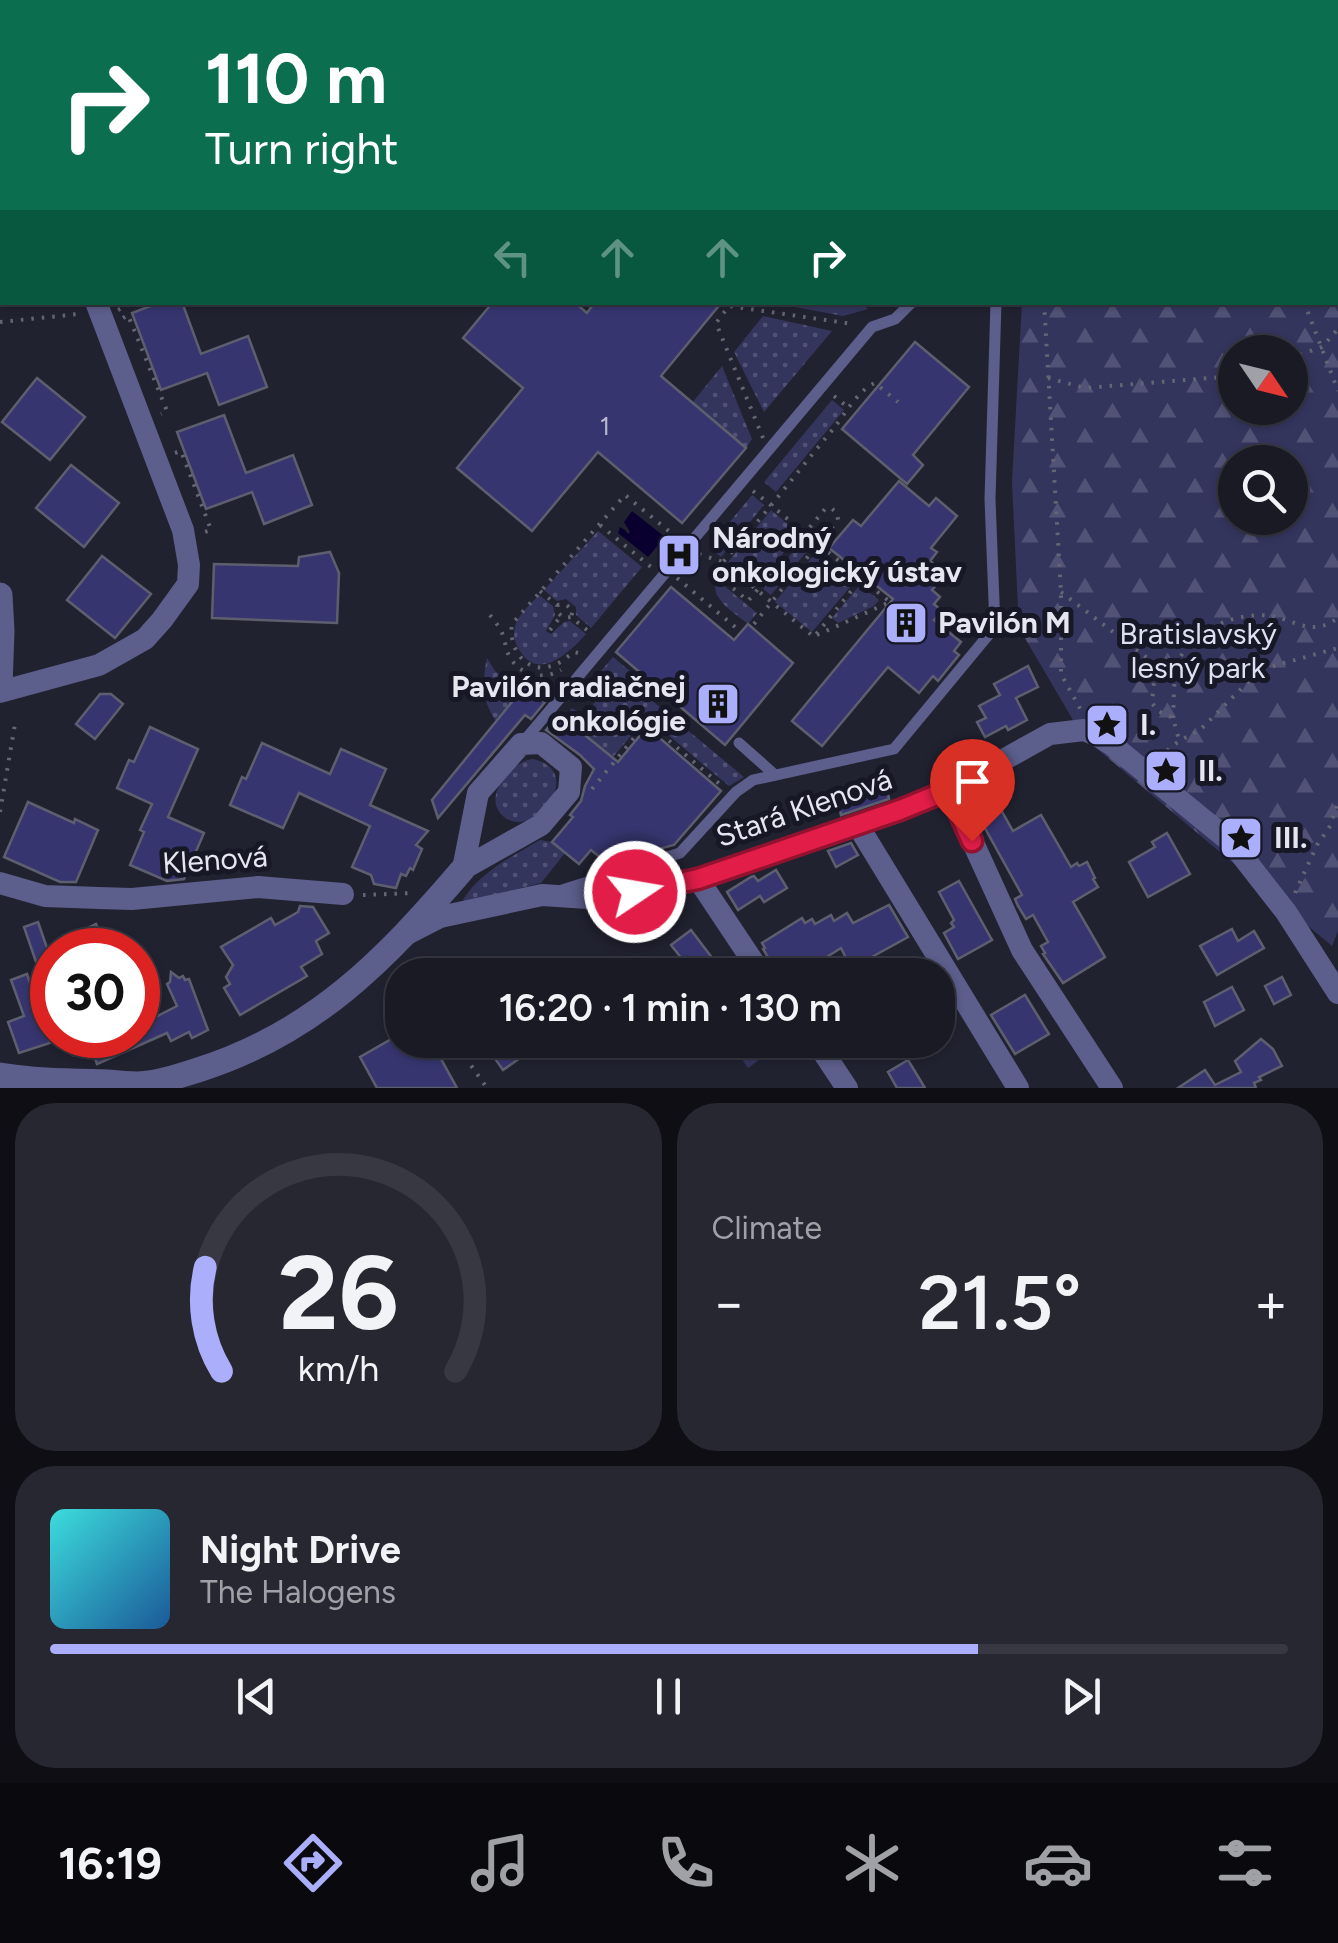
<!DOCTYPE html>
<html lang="en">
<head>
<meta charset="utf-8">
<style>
  body { margin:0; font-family:Figtree,sans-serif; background:#262731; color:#f1f3f6; height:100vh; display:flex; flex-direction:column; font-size:38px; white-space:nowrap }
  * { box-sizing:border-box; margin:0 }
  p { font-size:32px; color:#9fa1a6 }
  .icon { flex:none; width:55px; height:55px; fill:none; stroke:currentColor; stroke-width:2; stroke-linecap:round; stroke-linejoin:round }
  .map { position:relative; height:1088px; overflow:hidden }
  .details { display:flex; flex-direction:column; gap:15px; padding:15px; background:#0e0e14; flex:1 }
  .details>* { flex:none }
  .guide { position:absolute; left:0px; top:0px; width:1340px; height:305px; box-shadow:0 2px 8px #0004,0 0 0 2px #373841; background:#0b6e4f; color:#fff; overflow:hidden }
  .needle { width:65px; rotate:125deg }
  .buttons { position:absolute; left:1218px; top:335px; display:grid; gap:20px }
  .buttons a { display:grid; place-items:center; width:90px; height:90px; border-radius:50%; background:#191a24; box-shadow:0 2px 8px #0004,0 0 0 2px #373841; font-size:50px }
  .speed { position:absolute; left:30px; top:928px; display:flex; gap:20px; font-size:50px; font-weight:700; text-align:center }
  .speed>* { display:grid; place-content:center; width:130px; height:130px; border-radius:50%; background:#191a24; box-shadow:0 2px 8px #0004,0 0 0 2px #373841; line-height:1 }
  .speed .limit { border:15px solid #d22; background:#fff; color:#111 }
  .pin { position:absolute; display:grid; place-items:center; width:85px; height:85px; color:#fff; margin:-102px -42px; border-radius:50% 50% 50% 0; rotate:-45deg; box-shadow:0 0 10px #0007 }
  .pin .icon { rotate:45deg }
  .me { position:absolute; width:110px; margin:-55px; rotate:78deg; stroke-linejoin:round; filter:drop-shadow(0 0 8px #0008) }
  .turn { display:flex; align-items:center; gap:35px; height:210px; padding:0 40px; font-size:45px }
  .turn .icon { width:130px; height:130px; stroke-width:2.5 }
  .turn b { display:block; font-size:70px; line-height:85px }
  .lanes { display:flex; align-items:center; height:95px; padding:0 40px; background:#0003; justify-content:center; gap:50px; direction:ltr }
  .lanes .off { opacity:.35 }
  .big { font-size:75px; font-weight:600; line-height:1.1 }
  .details .card { flex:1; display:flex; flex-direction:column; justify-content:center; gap:15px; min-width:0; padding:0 35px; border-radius:40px; background:#262731 }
  .details .dial { align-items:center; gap:0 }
  .dial svg { height:260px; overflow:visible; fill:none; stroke:#373841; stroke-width:7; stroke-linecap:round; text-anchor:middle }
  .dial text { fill:#f1f3f6; stroke:none }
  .song { display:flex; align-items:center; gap:30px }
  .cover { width:120px; height:120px; border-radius:15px; background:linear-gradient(135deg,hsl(180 70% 55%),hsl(210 70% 35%)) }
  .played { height:10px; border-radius:5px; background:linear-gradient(90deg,#abaffb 75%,#373841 75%) }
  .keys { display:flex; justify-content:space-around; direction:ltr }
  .heat { display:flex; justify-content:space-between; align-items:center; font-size:55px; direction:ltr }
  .details .tiles { flex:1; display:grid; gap:15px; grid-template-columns:1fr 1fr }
  .card:last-child { grid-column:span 2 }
  .trip { position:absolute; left:385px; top:958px; width:570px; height:100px; border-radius:40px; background:#191a24; box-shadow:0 2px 8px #0004,0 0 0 2px #373841; font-weight:600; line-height:100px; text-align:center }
  .dock { display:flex; height:160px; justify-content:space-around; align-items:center; background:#0a0a0e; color:#9fa1a6 }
  .dock .icon { width:70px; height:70px }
  .dock .active { color:#abaffb }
  .dock b { font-size:45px; color:#f1f3f6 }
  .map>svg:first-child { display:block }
</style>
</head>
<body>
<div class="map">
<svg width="1338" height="1088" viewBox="0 0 1338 1088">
  <defs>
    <pattern id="grass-dots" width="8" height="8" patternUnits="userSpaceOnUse" patternTransform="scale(2.5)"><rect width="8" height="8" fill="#34355d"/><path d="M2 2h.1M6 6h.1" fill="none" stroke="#515275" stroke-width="1.8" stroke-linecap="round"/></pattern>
    <pattern id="forest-firs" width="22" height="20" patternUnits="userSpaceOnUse" patternTransform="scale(2.5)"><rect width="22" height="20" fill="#34355d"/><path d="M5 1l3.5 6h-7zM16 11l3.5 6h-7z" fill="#515275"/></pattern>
  </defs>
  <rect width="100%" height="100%" fill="#212230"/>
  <g fill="url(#grass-dots)">
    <polygon points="774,303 860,303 868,309 843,316"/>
    <polygon points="763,316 832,331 764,412 734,352"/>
    <polygon points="722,366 752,439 746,448 692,403"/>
    <polygon points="832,400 844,410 776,492 764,482"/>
    <polygon points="752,495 764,505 721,557 709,547"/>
    <polygon points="771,510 799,534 757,585 728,562"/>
    <polygon points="598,531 642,567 591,628 576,615 576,607 566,599 557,601 544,590"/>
    <polygon points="804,538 812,545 771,595 763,589"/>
    <polygon points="818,550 855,581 812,632 775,602"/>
    <path d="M716,579L757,613L748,624C734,612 710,600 716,579Z"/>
    <polygon points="860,585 879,600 874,606 838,623 832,618"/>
    <path d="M539,595L553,606L555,615L546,631L551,634L564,622L570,621L586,634C570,652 539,682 520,651C515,644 513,636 515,627C517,615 531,604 539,595Z"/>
    <polygon points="613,657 631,672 626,679 744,777 729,786 647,717 613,757 564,718 572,708 584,716 605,689 594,679"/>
    <path d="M487,658L495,671L521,691L496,721C482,702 482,680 487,658Z"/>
    <path d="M533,759C587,771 534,841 504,817C480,797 512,761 533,759Z"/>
    <path d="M540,840L552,842L565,853L541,883L465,902L463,900C480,872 513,856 540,840Z"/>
  </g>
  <path fill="url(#forest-firs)" fill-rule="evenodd" d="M813,0H1338V931L1332,946L1083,737L1019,628L1012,482L1022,303L1338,302V2H816ZM1235,352H1290V408H1235ZM1235,462H1290V518H1235Z"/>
  <polygon fill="#34355d" points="746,1040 787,1040 748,1068 734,1048"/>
  <polygon fill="#090030" points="632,511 665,537 648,557 618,533 620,527 625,530 628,534 630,532 624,522"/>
  <g fill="#36356f" stroke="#5d5f6f" stroke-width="2.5">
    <polygon points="161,302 182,302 201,354 248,336 267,387 219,405 207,373 161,390 132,313"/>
    <polygon points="493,302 574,302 587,313 595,302 722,302 661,376 746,448 682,523 598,452 532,531 457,468 523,388 463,338"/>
    <polygon points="915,342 969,387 913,455 923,465 907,484 842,429"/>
    <polygon points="37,378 85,417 50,460 2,422"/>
    <polygon points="224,415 246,473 293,455 312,505 264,524 252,492 206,509 177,432"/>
    <polygon points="71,465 119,503 84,547 36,508"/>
    <polygon points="899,481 929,506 936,498 957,516 931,548 937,552 930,561 938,567 931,576 939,582 932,590 940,597 934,604 942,611 934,620 961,642 954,651 959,655 938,681 933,676 919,693 888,667 822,746 792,721 893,599 829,548 853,520 861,526"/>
    <polygon points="330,552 339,573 337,623 212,618 214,564 298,566 299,557"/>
    <polygon points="102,556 151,594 115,638 67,600"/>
    <polygon points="671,587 734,640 748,624 793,663 725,745 616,652"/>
    <polygon points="1028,666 1038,687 1016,698 1027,720 1008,730 1006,726 985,737 977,722 986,718 979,706 1000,695 994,684"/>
    <polygon points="525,686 545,702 531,719 525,715 438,818 432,800"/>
    <polygon points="100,694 111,694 123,704 95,739 76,724"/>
    <polygon points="559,714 618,762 647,727 721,791 674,845 607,863 591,850 579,864 552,842 573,817 570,815 581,801 585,786 594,769 580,755 546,730"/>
    <polygon points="150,727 198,749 168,817 204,833 184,879 167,881 130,865 144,832 140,830 152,804 117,788 129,760 134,762"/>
    <polygon points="262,743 330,774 341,749 386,769 370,805 428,831 416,845 422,849 413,870 410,868 406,876 401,874 396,888 374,884 371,875 352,867 370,826 299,793 283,828 230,805 242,777 246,779"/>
    <polygon points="886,785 889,799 841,815 838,800 862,795 861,791"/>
    <polygon points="996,801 1013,831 1041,815 1071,867 1077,863 1079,866 1087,862 1095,878 1093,879 1098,887 1073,902 1105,957 1063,983 1043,954 1045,953 1041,946 1048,942 1033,915 1026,919 1018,906 1015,899 1022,895 976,812"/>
    <polygon points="28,802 74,823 75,819 98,830 76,882 60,882 4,857"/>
    <polygon points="1167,833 1190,874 1148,897 1129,862 1155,847 1152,842"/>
    <polygon points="851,843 858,855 836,867 828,851"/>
    <polygon points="776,870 787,888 764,902 760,896 738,910 727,892 751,877 754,876 758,881"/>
    <polygon points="959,881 992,940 958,959 944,933 954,927 951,923 954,920 939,892"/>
    <polygon points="889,905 908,937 870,958 871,959 852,970 841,948 798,975 777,975 774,967 763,949 765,948 762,943 802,918 805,923 812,919 815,924 831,915 834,921 847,913 853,923"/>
    <polygon points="300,906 313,907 329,933 316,941 322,954 301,967 307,976 240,1015 224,988 230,984 226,977 233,965 221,947 271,918 275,925 298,912"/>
    <polygon points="38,922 47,948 96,924 108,950 48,950 50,957 36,962 24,927"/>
    <polygon points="1232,929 1238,941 1254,931 1264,948 1217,975 1200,946"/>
    <polygon points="691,930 713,959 694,974 671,945"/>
    <polygon points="171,972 179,978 183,976 185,980 189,979 208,1030 192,1038 189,1032 171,1041 167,1033 97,1064 91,1047 73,1055 65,1035 138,1035 138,1026 177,1006 167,984 170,982"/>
    <polygon points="27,974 50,1043 19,1053 8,1022 24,1016 11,980"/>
    <polygon points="1282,977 1291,995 1274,1004 1265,986"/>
    <polygon points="1232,987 1244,1010 1215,1026 1204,1002"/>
    <polygon points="1025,995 1049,1034 1015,1054 991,1015"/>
    <polygon points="402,1033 402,1040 438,1040 445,1054 440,1057 457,1088 377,1088 360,1057"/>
    <polygon points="1261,1039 1273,1049 1282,1066 1259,1077 1261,1080 1254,1083 1256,1088 1178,1088 1205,1070 1215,1085 1241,1072 1235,1061"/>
    <polygon points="482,1040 546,1040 503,1070"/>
    <polygon points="908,1060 925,1088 897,1088 888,1072"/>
  </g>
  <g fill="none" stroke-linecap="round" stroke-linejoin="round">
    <g stroke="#656673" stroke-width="4" stroke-dasharray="2.5 8" stroke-linecap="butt">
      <polyline points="869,0 873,2"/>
      <polyline points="1136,0 1136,2"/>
      <polyline points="1296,0 1296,2"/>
      <polyline points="73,2 75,0"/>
      <polyline points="446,2 448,0"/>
      <polyline points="0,89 2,86"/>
      <polyline points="1338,118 1338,120"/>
      <polyline points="1338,273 1338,274"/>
      <polyline points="1044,302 1061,592 1061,674 1082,712"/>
      <polyline points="1304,302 1338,391"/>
      <polyline points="118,310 134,302"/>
      <polyline points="123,318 128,315 167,411 161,414"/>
      <polyline points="0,322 79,314"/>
      <polyline points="1290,358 1322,347 1338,329"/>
      <polyline points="1048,378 1085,388 1235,376"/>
      <polyline points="834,396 850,409"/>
      <polyline points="763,438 716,323 729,306 853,324"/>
      <polyline points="175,453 181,451 207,519 211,530 202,533"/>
      <path d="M753,491C775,508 797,527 818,544L838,520L837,513L831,508L825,509C800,539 774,570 748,601L714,572C756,526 794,476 834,428C845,414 858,390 875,383L898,402"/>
      <polyline points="600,525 651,567"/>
      <polyline points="699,554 723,562 814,637 861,579"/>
      <polyline points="677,578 741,632"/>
      <polyline points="540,591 557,605 558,613 564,618 571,617 593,635"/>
      <polyline points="1061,592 1151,661 1155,671 1152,703 1158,711 1173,718 1179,740"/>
      <polyline points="557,605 565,604 573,610 571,617"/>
      <path d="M490,615C495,622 501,628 503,636C506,644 506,652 511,659C522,676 544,680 561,670"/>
      <polyline points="754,624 818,544 890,602"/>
      <polyline points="550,630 561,616"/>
      <polyline points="817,635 890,602"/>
      <path d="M578,653L574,652C568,656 561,663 554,665C526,676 508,648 512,624L625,495L676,537"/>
      <path d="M1173,718C1174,701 1173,680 1178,663C1189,630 1239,611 1271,616C1298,621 1311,637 1338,618"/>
      <polyline points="1159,757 1179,741 1200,730 1255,675 1270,667 1338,648"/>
      <polyline points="592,789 647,722 722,786"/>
      <polyline points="0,812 15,724"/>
      <polyline points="1295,893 1317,845 1329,828 1338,803"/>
      <polyline points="363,895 413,893"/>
      <polyline points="453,1040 487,1088"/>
    </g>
    <g stroke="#5c5e8b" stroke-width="11">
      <polyline points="524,741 872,327 895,319 912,302"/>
      <polyline points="739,743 775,775"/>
      <polyline points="562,890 680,853 736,792 753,780 894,749 995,627 990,499 996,302"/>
    </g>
    <g stroke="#5c5e8b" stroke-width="22">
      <polyline points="19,2 21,0"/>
      <polyline points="0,25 2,22"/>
      <polyline points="0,692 99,665 145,639 162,620 188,584 189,565 183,530 96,302"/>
      <polygon points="541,743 571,767 569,792 541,825 463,869 478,793 521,744"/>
      <polyline points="949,790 1022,950 1112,1088"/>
      <polyline points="857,824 1018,1088"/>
      <polyline points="698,879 762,975"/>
      <polyline points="0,883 45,896 99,898 132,899 258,887 343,894"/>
      <polyline points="407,934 440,917 542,895 603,899 698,879 900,811 949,790 1050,734 1084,730 1098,736 1112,745 1232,843 1286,912 1338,993"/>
      <polyline points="815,1040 847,1088"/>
    </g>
    <g stroke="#5c5e8b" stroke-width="25">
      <polyline points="0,595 2,631 0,687"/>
      <path d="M0,1075C36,1081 71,1081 107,1082C117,1083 128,1084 138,1084C158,1083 179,1076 198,1070C315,1033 385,960 463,869"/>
    </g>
  </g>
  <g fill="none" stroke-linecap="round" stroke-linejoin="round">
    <defs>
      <polyline id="route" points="635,892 698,879 900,810 949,790 972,841"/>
    </defs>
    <use href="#route" stroke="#92132f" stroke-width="25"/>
    <use href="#route" stroke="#e11d48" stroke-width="18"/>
  </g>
  <defs>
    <symbol id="hospital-square" viewBox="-11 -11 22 22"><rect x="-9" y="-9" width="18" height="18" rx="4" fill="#abaffb" stroke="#171826"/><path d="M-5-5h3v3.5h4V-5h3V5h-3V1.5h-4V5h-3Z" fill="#111"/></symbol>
    <symbol id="building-square" viewBox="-11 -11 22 22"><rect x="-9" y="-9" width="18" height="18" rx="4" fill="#abaffb" stroke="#171826"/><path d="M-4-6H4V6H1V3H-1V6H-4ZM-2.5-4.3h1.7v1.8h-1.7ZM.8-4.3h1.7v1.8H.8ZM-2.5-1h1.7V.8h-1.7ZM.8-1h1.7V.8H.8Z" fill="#111"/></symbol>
    <symbol id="sight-square" viewBox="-11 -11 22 22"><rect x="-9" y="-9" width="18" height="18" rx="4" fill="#abaffb" stroke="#171826"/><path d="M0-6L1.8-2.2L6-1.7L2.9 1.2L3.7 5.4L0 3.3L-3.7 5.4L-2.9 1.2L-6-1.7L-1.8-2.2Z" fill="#111"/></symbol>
  </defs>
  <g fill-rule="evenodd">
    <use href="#hospital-square" x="654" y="530" width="50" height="50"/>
    <use href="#building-square" x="881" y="598" width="50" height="50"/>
    <use href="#building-square" x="693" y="679" width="50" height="50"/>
    <use href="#sight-square" x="1082" y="700" width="50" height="50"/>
    <use href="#sight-square" x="1141" y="746" width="50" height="50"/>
    <use href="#sight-square" x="1216" y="813" width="50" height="50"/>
  </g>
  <g text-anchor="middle" stroke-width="10" stroke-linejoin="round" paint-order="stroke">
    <g font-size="25" fill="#b9bad0">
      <text x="605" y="435">1</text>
    </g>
    <g font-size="30" font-weight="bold" fill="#e5e6f0" stroke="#171826" text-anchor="start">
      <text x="712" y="548">Národný<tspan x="712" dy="34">onkologický ústav</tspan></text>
      <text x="938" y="633">Pavilón M</text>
      <text x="686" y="697" text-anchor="end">Pavilón radiačnej<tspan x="686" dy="34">onkológie</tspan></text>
      <text x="1140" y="735">I.</text>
      <text x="1198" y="781">II.</text>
      <text x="1274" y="848">III.</text>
    </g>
    <g font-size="30" fill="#dddff2" stroke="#171826">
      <text x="1198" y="644">Bratislavský<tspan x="1198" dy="34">lesný park</tspan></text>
    </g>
    <g font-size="30" fill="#e5e6f0" stroke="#171826">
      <text transform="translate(804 808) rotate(-19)" y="10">Stará Klenová</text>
      <text transform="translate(215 860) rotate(-4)" y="10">Klenová</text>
    </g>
  </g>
</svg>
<div class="buttons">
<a><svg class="needle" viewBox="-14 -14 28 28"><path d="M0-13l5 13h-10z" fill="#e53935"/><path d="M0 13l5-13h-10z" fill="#9fa1a6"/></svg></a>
<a><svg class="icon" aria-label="search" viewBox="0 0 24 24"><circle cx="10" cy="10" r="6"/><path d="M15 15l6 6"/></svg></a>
</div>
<div class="speed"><div class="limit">30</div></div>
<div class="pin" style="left:972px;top:841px;background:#d93025"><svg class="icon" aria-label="arrive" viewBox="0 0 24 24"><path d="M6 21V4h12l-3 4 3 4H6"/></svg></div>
<svg class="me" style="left:635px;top:892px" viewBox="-20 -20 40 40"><circle r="17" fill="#e11d48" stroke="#fff" stroke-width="3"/><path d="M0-11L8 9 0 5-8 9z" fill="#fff"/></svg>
<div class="trip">16:20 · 1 min · 130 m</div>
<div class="guide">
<div class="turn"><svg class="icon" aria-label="right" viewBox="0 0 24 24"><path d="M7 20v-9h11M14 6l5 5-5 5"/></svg><div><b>110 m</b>Turn right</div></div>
<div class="lanes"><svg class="icon off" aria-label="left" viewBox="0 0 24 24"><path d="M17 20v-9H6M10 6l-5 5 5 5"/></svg><svg class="icon off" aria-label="ahead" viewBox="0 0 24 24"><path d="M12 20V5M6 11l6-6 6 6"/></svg><svg class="icon off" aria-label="ahead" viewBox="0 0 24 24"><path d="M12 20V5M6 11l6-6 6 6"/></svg><svg class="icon" aria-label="right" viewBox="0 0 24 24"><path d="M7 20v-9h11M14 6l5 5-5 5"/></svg></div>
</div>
</div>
<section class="details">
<div class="tiles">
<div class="card dial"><svg viewBox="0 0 100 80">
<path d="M14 69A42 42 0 1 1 86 69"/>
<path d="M14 69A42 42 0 0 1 9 37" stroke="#abaffb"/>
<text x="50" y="56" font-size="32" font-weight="700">26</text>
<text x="50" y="72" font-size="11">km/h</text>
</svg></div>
<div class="card"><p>Climate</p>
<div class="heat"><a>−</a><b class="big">21.5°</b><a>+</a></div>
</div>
<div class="card">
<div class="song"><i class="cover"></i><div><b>Night Drive</b><p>The Halogens</p></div></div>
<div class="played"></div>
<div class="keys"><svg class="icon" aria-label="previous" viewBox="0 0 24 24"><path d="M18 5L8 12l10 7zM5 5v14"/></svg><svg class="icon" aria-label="pause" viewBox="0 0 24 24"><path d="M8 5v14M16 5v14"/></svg><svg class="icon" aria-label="next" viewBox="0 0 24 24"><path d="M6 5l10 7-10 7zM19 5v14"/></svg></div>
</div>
</div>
</section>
<nav class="dock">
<b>16:19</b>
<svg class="icon active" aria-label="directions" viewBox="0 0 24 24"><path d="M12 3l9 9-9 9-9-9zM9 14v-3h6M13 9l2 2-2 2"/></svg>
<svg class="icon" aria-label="music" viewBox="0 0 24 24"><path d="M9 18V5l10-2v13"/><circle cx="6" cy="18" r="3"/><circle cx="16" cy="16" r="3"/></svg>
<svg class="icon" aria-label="phone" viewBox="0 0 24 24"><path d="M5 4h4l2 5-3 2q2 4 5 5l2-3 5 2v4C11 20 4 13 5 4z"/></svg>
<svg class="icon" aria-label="climate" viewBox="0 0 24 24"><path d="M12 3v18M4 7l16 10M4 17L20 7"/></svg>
<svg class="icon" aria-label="car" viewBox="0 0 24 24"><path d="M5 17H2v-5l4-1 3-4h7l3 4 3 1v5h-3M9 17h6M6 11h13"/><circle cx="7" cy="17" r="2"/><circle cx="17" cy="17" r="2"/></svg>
<svg class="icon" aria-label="filters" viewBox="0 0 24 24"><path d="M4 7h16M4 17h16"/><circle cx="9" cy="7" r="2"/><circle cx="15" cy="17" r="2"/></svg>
</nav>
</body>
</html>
